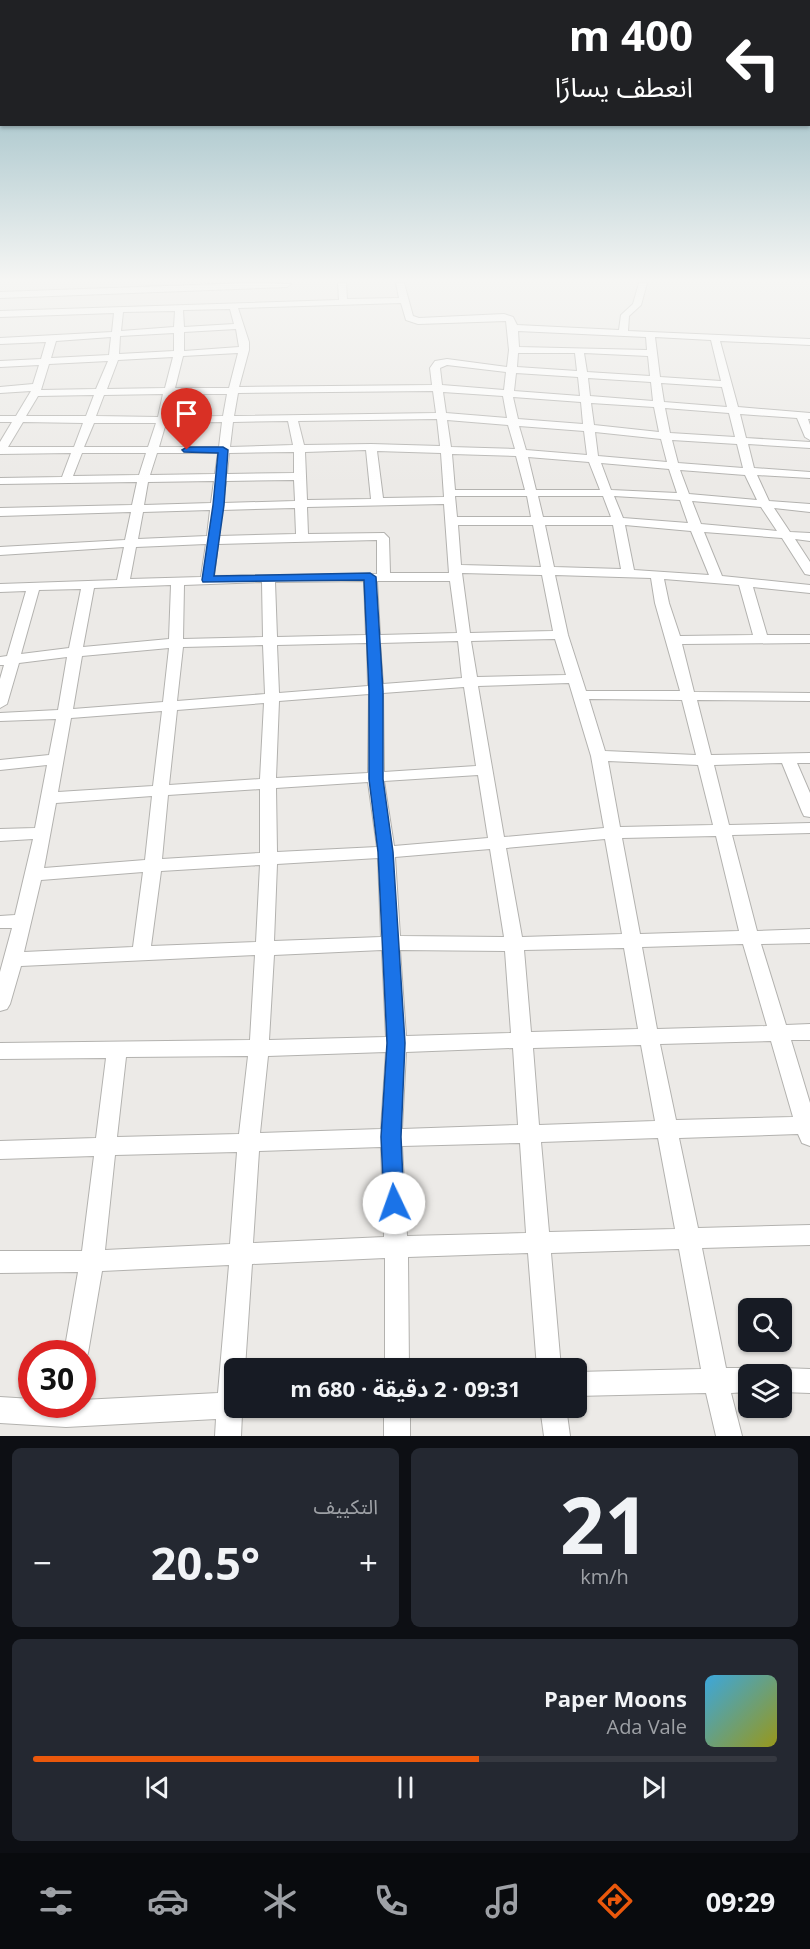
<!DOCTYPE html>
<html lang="ar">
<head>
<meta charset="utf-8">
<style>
  body { margin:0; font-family:"Open Sans","Noto Sans Arabic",sans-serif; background:#242831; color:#f1f3f6; direction:rtl; height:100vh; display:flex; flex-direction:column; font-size:22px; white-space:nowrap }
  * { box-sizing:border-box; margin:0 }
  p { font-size:20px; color:#9ea1a6 }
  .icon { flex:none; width:33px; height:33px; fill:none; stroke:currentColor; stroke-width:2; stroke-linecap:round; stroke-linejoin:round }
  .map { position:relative; height:1436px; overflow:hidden; direction:ltr }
  .sheet { display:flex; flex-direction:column; gap:12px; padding:12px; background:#0d0f14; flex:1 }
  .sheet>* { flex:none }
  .hud { position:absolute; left:0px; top:0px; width:810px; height:126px; box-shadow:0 2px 4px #0004; direction:rtl; background:#202124; color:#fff; overflow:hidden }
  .fabs { position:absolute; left:738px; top:1298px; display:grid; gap:12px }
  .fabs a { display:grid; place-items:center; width:54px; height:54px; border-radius:9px; background:#171b24; box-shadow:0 2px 4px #0004; font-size:30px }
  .speed { position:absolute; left:18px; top:1340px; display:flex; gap:12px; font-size:30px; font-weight:700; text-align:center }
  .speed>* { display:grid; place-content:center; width:78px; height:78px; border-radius:50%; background:#171b24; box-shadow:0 2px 4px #0004; line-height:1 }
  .speed .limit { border:9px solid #d22; background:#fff; color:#111 }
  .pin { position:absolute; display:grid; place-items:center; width:51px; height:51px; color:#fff; margin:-62px -26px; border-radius:50% 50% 50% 0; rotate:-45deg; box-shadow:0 0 6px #0007 }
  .pin .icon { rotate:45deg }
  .me { position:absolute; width:66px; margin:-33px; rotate:357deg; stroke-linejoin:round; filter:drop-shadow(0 0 4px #0008) }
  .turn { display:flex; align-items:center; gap:21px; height:126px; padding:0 18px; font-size:27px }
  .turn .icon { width:78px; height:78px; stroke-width:2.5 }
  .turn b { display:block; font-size:42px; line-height:51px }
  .big { font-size:45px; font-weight:700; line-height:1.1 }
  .sheet .widget { flex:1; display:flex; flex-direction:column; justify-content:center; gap:9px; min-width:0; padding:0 21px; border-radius:9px; background:#242831 }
  .sheet .dial { align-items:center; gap:0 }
  .dial b { font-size:78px; line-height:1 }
  .song { display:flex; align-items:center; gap:18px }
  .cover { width:72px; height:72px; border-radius:9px; background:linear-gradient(135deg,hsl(200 70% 55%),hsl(60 70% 35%)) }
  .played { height:6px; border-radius:3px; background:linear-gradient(90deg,#ea580c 60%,#363941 60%) }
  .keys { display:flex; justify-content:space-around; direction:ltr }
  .heat { display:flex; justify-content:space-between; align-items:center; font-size:33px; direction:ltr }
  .sheet .tiles { flex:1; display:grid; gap:12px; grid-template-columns:1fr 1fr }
  .widget:last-child { grid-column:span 2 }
  .trip { position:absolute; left:224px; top:1358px; width:363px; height:60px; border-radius:9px; background:#171b24; box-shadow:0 2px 4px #0004; font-weight:700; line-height:60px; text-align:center; direction:rtl }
  .dock { display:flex; height:96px; justify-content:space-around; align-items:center; background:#090b0e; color:#9ea1a6 }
  .dock .icon { width:42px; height:42px }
  .dock .on { color:#ea580c }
  .dock b { font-size:27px; color:#f1f3f6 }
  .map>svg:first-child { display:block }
</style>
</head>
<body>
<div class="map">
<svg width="810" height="1436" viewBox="0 0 810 1436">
  <rect width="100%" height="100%" fill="#eceae7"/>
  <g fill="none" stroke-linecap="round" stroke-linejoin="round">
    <defs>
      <g id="street">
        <polygon points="249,283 291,284 287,287 0,298 0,292"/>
        <path d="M338,283H346L347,299L399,298L396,283H404L413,316L419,318L504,314L513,317L517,325L619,330L621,315L633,304L639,283H647L641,305L629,316L628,331L810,339V345L720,341L738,407L810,413V419H808L810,425V440L805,437L797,418L740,414L746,438L810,442V448L748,444L754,468L810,472V478L757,475L769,501L810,504V512L774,508L790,532L810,533V541L795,539L810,562V575L805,574L782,538L704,532L722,576L810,585V593L753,587L767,635H810V643L682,644L694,692L810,693V701L697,700L711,755L810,753V763H797L810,793V817L804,816L802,812L782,763L714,765L729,825L810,823V833L732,835L757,931L810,929V943L761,944L786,1025L810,1024V1040H791L810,1103V1146L802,1143L798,1134L679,1138L698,1228L810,1225V1245L702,1248L726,1368H748L758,1374H748V1392L731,1393L742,1436H716L706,1393L576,1396V1372L701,1369L679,1249L551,1253L561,1368H537L528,1253L408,1257L409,1368H385V1258L252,1264L245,1368H234V1407H246L242,1414L241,1436H215L216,1419L66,1427L0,1423V1397L32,1399V1404H82V1400L218,1393L229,1265L102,1271L88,1353L85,1361L82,1362V1353H64L78,1272L0,1273V1251H82L94,1156L0,1159V1141L96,1138L106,1058L0,1059V1043L250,1040L255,955L21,966L10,1004L7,1009L0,1011V972L12,928H0V916L15,915L33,839L0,841V829L35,828L47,765L0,770V760L49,755L56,719L0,721V713L58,710L67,657L19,663L7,704L0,708V679L4,665H0V657L7,656L26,591L0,592V584L117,580L124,547L0,555V547L125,540L131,512L0,516V508L132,505L137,482L0,484V478L62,477L71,453L0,454V442L12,422H0V416H16L31,391L0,393V387L33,384L39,365L0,367V361L41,359L46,342L0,344V338L112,332L114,313L0,317V311L339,300ZM401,303L406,320L418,324L506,321L509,350L507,367L447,359L435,361L430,368L432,385L239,387L249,350V342L238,308ZM230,309L234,324L184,327L183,310ZM175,311L174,327L121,331L123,312ZM236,329L239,347L184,351V332ZM518,331L646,337L647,350L519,347ZM174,333V351L119,354L120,336ZM111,337L109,355L51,358L56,341ZM655,337L711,340L721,381L660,377ZM238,353L229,388H175L183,356ZM518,353H575L577,371L517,367ZM584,353L648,356L650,376L587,372ZM173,357L165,388L107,389L118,360ZM108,361L96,389L41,390L49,364ZM447,365L506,372L504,390L442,385L440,368ZM516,373L578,377L580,396L514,391ZM588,378L651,382L653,401L590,396ZM661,383L722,387L727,407L664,402ZM433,391L436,413L234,416L238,393ZM443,392L503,396L507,418L446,413ZM163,394L158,417L96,416L104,395ZM174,394H227L223,416L168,417ZM94,395L86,416H26L38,396ZM513,397L581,402L583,424L518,419ZM591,403L654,407L659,432L594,425ZM665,408L729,413L735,437L670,433ZM437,419L440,446L371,444L304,445L298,421ZM447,420L508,425L515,449L451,447ZM288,421L293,445L230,447L233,422ZM23,422L83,423L74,447H8ZM222,422L219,447H159L166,423ZM94,423H156L148,447H84ZM519,426L584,431L587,455L526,450ZM595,432L661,439L667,462L598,456ZM672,440L737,444L743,468L678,463ZM366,450L371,499L307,500L305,452ZM377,451L441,453L444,497L383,498ZM294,452V473L227,474L229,453ZM82,453H146L139,475L73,476ZM157,453H218L215,474L150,475ZM452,454L516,456L525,490H455ZM528,457L589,462L600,490H536ZM601,463L669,469L677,493L611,490ZM680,470L745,475L757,500L689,494ZM294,480L295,501L223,503L226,481ZM214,481L211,503L144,505L148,482ZM455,496H527L531,517H457ZM538,496H603L611,517H543ZM614,496L680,500L688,523L623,518ZM692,501L761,507L777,531L701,524ZM444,504L449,573H390L389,538L384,533L308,534L307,507ZM295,508L296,534L219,536L222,510ZM210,510L207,536L138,539L143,512ZM458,525H533L541,567L461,565ZM545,525H613L621,569L554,567ZM625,525L691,531L709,575L634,570ZM377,540V574L214,576L218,544ZM206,544L201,577L130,579L136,547ZM462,573L542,575L553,631L470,633ZM555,575L651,578L655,603L680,691H586L568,635ZM664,579L739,585L753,635L680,636L669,603ZM364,581L366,635L277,637L275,582ZM377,581H450L457,633L380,635ZM262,582L263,637L183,639L184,585ZM171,585L169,639L83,647L94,588ZM81,589L69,648L21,654L39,590ZM555,639L566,675L477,677L471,641ZM458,641L462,678L383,684L380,643ZM367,643L368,686L279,693L277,645ZM263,645L265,694L177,701L183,647ZM169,648L163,702L73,709L82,656ZM569,683L591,756L604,828L504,837L478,686ZM464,687L476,766L384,772L383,693ZM369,694L368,773L276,778L279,701ZM589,699L682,700L696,755L605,751ZM264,703L260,779L169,785L177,710ZM162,711L153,786L58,792L71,718ZM608,761L698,765L713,825L620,827ZM478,775L488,838L394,846L384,781ZM368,782L377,847L277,852L276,788ZM260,789V853L162,859L168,795ZM152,796L145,860L44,868L56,803ZM716,836L739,931L640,934L622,838ZM605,839L622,934L522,937L506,848ZM490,849L504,937L400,936L395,857ZM378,858L381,937L274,941L277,864ZM260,865L256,942L151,946L161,871ZM143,872L133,947L24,952L41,880ZM743,944L767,1026L657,1029L642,947ZM624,948L638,1029L531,1032L524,950ZM382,950L386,1037L269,1040L274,955ZM400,950L505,951L511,1033L406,1036ZM771,1041L793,1117L676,1120L660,1044ZM641,1045L655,1121L539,1125L533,1048ZM513,1048L518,1125L402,1129L406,1052ZM386,1052L381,1129L260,1133L268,1056ZM248,1056L239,1134L117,1137L126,1057ZM658,1138L675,1229L549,1232L541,1142ZM520,1143L526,1233L407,1236L402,1146ZM381,1147L384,1237L253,1243L259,1151ZM237,1152L230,1244L105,1250L115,1155Z"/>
        <polygon points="782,1368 810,1369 810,1393 782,1392 782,1374 772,1374"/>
        <rect x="384" y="1407" width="26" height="29"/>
        <polygon points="540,1407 566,1407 570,1436 544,1436"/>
      </g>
    </defs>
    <use href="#street" stroke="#b3b2af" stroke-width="2"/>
    <use href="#street" fill="#fff" fill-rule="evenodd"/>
  </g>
  <linearGradient id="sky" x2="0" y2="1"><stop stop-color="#7caab5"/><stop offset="0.58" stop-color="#f6f6f4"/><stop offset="1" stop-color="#f6f6f4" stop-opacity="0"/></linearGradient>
  <rect width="810" height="484" fill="url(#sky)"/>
  <polygon fill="#1a73e8" stroke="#114b97" stroke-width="1.5" points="187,447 223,447 228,450 224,505 214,576 370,573 376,577 383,691 383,779 393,852 405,1043 401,1137 404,1203 402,1209 394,1212 387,1209 384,1203 381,1137 387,1043 378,852 369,779 369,691 364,580 203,582 202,580 213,505 218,453 184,452 182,450"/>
</svg>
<div class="fabs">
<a><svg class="icon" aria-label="search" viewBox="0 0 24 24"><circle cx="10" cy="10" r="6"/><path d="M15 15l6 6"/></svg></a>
<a><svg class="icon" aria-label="layers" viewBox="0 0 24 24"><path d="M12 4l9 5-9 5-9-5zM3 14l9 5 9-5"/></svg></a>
</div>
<div class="speed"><div class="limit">30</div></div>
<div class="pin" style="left:187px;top:450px;background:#d93025"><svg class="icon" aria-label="arrive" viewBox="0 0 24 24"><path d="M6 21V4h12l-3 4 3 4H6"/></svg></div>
<svg class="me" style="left:394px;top:1203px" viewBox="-20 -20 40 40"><circle r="19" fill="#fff"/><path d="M0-13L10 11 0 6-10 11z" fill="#1a73e8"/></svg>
<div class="trip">09:31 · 2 دقيقة · 680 m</div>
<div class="hud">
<div class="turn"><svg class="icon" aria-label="left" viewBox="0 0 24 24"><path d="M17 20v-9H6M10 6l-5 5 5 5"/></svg><div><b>400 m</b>انعطف يسارًا</div></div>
</div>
</div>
<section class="sheet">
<div class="tiles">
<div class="widget dial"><b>21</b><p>km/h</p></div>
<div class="widget"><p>التكييف</p>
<div class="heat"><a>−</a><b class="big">20.5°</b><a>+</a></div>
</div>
<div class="widget">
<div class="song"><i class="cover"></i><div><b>Paper Moons</b><p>Ada Vale</p></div></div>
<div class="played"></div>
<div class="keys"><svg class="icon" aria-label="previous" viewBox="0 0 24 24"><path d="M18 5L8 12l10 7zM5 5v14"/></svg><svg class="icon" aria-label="pause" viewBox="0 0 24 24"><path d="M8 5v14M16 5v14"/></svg><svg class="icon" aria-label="next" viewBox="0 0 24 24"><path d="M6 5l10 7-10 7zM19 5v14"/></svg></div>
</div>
</div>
</section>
<nav class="dock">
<b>09:29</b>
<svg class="icon on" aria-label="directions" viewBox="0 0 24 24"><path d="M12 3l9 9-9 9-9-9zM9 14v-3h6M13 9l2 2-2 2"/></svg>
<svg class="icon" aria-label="music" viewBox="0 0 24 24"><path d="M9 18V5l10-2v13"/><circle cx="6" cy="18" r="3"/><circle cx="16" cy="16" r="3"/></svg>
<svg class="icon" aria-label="phone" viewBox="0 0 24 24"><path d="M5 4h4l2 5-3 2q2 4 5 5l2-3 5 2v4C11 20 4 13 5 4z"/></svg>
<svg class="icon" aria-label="climate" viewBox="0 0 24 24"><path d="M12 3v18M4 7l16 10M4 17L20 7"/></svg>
<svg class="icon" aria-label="car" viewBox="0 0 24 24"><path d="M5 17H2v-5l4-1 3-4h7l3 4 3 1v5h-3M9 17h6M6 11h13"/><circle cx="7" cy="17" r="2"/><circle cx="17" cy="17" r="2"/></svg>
<svg class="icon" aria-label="filters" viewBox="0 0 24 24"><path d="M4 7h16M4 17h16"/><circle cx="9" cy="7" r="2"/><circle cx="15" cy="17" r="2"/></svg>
</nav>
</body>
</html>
